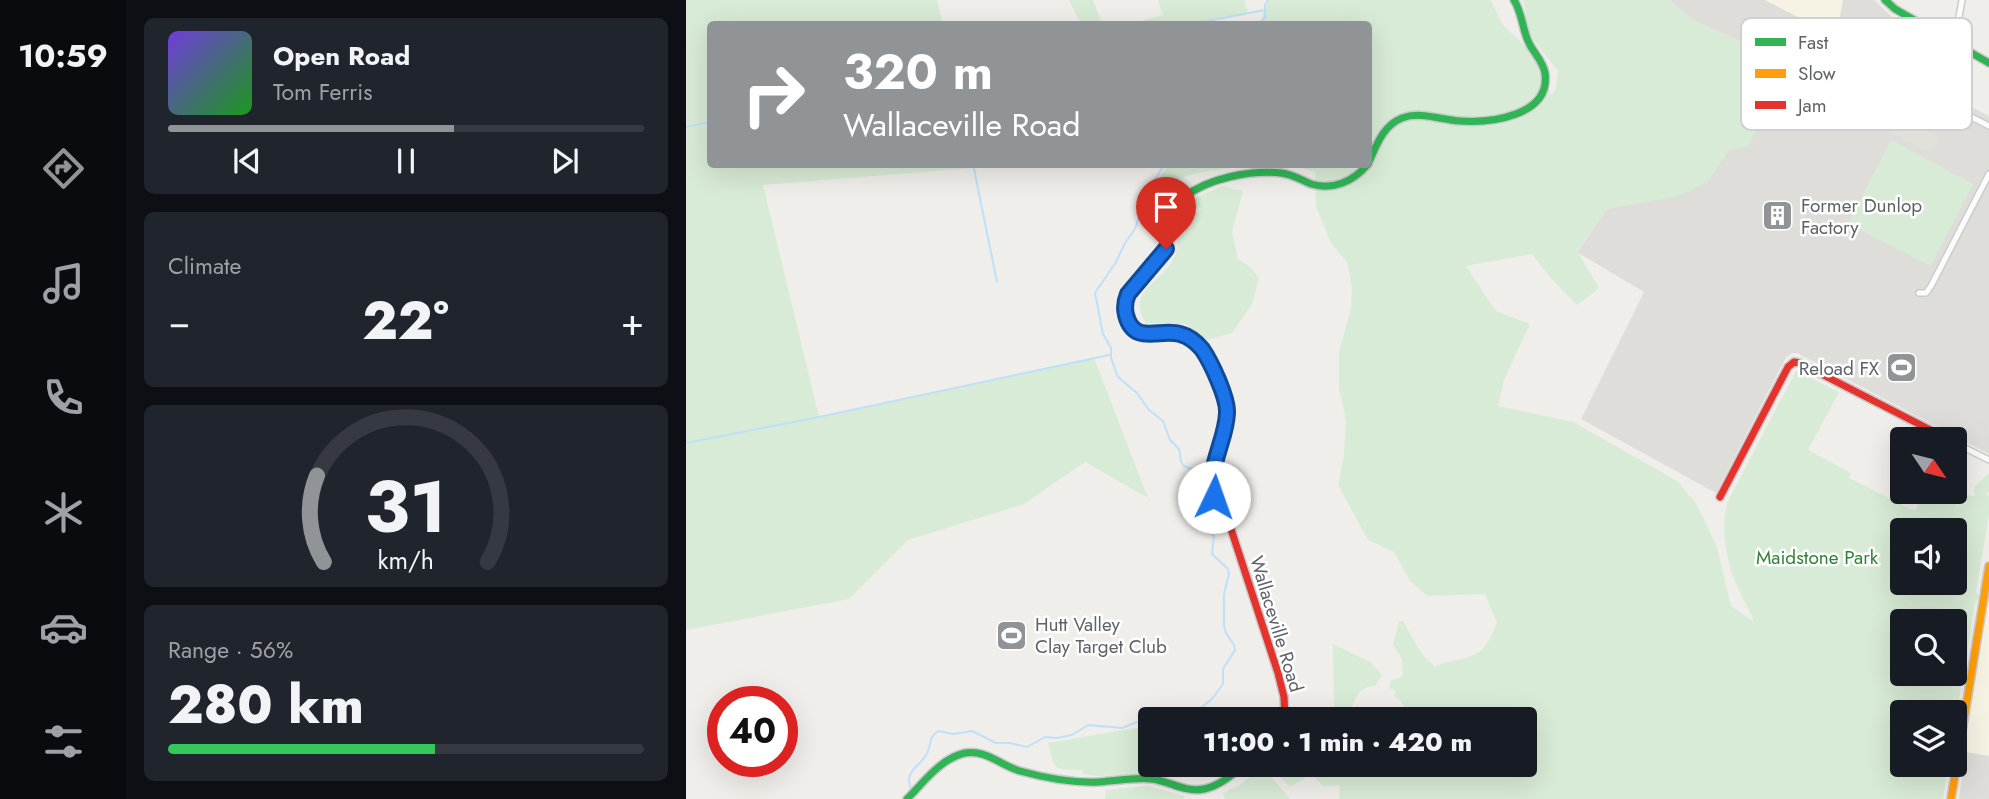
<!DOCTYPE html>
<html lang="en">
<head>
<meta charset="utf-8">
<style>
  body { margin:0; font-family:Jost,sans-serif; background:#20242c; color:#f1f3f6; height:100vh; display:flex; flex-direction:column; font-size:26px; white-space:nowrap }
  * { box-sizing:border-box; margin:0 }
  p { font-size:23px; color:#9ea1a6 }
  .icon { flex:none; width:38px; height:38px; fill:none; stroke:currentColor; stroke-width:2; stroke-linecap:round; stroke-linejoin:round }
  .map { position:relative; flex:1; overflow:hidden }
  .panel { display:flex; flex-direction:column; gap:18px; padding:18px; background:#0d0f14; width:560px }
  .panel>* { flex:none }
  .banner { position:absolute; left:21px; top:21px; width:665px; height:147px; border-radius:7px; box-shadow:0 7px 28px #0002; background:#919496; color:#fff; overflow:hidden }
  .needle { width:46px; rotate:125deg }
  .buttons { position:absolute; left:1204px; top:427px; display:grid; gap:14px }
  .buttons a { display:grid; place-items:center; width:77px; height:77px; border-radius:7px; background:#171b24; box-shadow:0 7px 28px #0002; font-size:35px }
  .speed { position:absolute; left:21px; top:686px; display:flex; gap:14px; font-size:35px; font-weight:700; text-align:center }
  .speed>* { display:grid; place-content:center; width:91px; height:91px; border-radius:50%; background:#171b24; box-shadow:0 7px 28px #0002; line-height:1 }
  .speed .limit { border:10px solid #d22; background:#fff; color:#111 }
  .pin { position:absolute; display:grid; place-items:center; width:60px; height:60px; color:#fff; margin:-72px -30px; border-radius:50% 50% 50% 0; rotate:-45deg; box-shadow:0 0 7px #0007 }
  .pin .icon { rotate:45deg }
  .me { position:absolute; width:77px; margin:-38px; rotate:3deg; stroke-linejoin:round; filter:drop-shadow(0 0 5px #0008) }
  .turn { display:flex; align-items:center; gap:24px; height:147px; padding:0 21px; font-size:32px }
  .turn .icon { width:91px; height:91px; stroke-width:2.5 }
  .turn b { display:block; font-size:49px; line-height:60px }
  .big { font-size:52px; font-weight:800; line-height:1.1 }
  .panel .tile { flex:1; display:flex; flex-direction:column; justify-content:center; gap:10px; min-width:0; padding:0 24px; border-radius:10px; background:#20242c }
  .panel .dial { align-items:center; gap:0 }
  .dial svg { height:182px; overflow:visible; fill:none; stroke:#363941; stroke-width:7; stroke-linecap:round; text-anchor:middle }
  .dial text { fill:#f1f3f6; stroke:none }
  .song { display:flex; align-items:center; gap:21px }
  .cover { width:84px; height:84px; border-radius:10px; background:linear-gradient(135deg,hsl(260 70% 55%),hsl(120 70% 35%)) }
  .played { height:7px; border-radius:4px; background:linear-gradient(90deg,#919496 60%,#363941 60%) }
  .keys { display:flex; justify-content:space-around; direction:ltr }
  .heat { display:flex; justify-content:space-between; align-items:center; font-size:38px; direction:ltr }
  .charge { height:10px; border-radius:5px; background:linear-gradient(90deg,#34c759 56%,#363941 0) }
  .trip { position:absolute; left:452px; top:707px; width:399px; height:70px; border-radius:7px; background:#171b24; box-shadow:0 7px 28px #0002; font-weight:800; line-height:70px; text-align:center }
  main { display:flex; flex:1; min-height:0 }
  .menu { display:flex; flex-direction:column; width:126px; justify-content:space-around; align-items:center; background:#090b0e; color:#9ea1a6 }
  .menu .icon { width:49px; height:49px }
  .menu .active { color:#919496 }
  .menu b { font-size:32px; color:#f1f3f6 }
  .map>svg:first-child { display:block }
</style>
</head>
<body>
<main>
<nav class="menu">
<b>10:59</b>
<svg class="icon active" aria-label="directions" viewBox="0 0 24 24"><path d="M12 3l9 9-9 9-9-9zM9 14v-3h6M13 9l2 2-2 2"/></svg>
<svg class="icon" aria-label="music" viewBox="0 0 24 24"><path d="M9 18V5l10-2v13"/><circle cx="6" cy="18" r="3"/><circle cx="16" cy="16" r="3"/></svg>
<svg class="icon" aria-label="phone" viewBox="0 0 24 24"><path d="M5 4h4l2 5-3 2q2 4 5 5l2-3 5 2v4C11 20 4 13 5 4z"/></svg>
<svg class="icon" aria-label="climate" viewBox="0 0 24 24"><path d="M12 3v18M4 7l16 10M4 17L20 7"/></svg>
<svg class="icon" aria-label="car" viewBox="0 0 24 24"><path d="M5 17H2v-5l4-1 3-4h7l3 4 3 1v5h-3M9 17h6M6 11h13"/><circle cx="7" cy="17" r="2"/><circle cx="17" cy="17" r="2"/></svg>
<svg class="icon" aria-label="filters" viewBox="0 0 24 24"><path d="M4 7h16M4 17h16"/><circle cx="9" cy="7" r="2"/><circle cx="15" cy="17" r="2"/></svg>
</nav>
<section class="panel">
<div class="tile">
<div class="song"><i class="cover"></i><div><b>Open Road</b><p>Tom Ferris</p></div></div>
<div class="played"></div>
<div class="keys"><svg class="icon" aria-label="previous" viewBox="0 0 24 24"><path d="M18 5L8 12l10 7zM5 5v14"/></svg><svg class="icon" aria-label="pause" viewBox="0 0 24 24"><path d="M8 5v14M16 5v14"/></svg><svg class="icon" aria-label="next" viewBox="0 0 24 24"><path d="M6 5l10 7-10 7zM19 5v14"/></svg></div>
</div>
<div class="tile"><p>Climate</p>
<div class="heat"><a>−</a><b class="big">22°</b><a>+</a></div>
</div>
<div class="tile dial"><svg viewBox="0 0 100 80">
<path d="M14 69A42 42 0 1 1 86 69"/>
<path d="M14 69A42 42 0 0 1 11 31" stroke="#919496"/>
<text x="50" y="56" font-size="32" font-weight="700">31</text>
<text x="50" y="72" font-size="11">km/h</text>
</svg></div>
<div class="tile"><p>Range · 56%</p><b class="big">280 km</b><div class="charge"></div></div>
</section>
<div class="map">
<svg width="1303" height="799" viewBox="0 0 1303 799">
  <rect width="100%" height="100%" fill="#efeeea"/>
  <g fill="#f7f3e4">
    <polygon points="1079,0 1157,0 1150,37 1125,24"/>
    <polygon points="1303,597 1303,756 1279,752 1278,749"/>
  </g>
  <g fill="#dfddda">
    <polygon points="984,0 1079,0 1150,37 1157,0 1188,0 1206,17 1263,47 1244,85 1303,116 1303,454 1111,353 1107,353 1100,357 1030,493 895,419 958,292 891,252 921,209 1021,182 1042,151 1074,123 1074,101 1082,79 1065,47 1003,18"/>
    <polygon points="1280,752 1303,756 1303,799 1273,799"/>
  </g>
  <polygon fill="#e2e0da" points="1212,115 1253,137 1245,153 1203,132"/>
  <g fill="#d8ebd6" fill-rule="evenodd">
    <polygon points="0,0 251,0 257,24 24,24 24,164 287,165 288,168 77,185 133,417 408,358 462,498 399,462 338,504 222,540 163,599 0,630"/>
    <polygon points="383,0 407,0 416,24 395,24"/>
    <polygon points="472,0 558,0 562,13 506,24 444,24 477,15"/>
    <path d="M583,0H805L816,24L863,69V74L860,82L865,96L870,88L872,71C863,58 851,47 844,33C839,22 842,10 836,0H984L1003,18L1065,47L1082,79L1074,101V123L1062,146L1042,151L1021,182L990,197L921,209L891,251L913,288L891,305L865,278L846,254L780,266L810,311L844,324L818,380L812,406L887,422L991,481L1010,503L1031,547L1045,606L1068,622C1064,611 1057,599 1052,588C1040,563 1034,528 1042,501L1110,371L1153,392L1122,450L1165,473L1163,478L1229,511L1240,492H1258L1271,506L1283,495L1286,496L1290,494L1288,493L1289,486L1303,473V493L1301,492L1300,493L1303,496V514L1290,592L1293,595L1292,600L1289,601L1269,725V712H1216V765H1262L1257,799H653L654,785L637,786L617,765H838V719H717C720,707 719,703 708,696L710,691L703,688L705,680L713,678L717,674L716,660L707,644L713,621H717L735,653L749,667C756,662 763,662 771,660C799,654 800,647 811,623L799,594L742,596L725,582L708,552L682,540L652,485L658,456L660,420L653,388V352L665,309L666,288L661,262L645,243L630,207L629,172L607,165L682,164V24H573ZM1216,530H1269V583H1216ZM1216,621H1269V674H1216Z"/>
    <polygon points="1205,140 1287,184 1245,266 1162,224"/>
    <path d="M483,164H566V165C535,170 499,170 474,189L466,188Z"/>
    <path d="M536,186L557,191L546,232L552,259L565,268L573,278L566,304L546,333L521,340L500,324L460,323C438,290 480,282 489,255C494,241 493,226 497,212L503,215L514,212L515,208L507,205L510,198Z"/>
    <path d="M647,644L684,662L696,675L689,686C672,685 664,705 666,719H648Z"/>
    <path d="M455,727L460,750L461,774L412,776L397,774L396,770C368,769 369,772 362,743Z"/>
    <polygon points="584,765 610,765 619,775 619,778 604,787"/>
    <polygon points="574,770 579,770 604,799 539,799 537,794 545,789 551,787"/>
    <polygon points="462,786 499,796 497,799 419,799 420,790"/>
  </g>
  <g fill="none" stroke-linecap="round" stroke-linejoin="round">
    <g stroke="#bfe0f9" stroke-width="2">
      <polyline points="506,24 579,10"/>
      <polyline points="573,24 579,18 579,5 582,0"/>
      <polyline points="0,127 24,122"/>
      <polyline points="287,164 311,282"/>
      <path d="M478,164L458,200L449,229L439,243L430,262L409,293L417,334L425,348V358L432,377L451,393L463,410L477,421L484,440L493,449L495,462L498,466L512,472C511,480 507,488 507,496C505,514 520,523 528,537L526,554L542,569L543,574L538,594V626L540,633L548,645L549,650L537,669V684L526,699L516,707L509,719"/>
      <polyline points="0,443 133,417 423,355"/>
      <path d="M226,791C215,769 237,767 242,751C246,741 242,739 252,731L268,734L286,731L310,743H324L341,747L359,737L371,738L386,735L402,725L436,728L451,722L464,728"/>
    </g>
    <defs>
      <g id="street">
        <polyline points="1266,40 1271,28 1276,0"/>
        <polyline points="1222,84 1303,126"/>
        <polyline points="1233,293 1240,293 1245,286 1303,174"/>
        <polyline points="1269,443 1303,460"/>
      </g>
      <g id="fast">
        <polyline points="1199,0 1209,9 1303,63"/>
        <path d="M682,164C690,147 696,126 716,118C735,111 755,120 774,121C805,123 865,116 859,73C857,62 849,54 844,45C836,31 837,14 828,0"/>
        <path d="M527,371C521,359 514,344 502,337C484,329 453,344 443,322C432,300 451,282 465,267C471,261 478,254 481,246C487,226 478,213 498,197C523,178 564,170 595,173C606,174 615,180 625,184C647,191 668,181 682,164"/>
        <path d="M221,799C237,783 255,758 279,753C299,749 316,766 334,771C359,778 387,783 413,782C431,781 449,777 466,779C484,781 499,793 518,789C534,786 546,774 559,765"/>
      </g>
      <polyline id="slow" points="1265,799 1303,566"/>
      <g id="jam">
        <polyline points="527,371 537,392 541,410 539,430 527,473 527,493 544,526 592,673 598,697 599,719"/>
        <polyline points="1034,497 1102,367 1108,362 1114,363 1262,439"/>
      </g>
    </defs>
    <use href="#street" stroke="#cbcccc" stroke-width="8"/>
    <use href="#fast" stroke="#cacacb" stroke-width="10"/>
    <use href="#slow" stroke="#cacacb" stroke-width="10"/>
    <use href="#jam" stroke="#cacacb" stroke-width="10"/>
    <use href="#street" stroke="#fdfcfc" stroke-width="5"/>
    <use href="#fast" stroke="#30b455" stroke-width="7"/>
    <use href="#slow" stroke="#ff9f0a" stroke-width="7"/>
    <use href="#jam" stroke="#e5322d" stroke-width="7"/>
  </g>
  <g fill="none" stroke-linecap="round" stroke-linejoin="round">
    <defs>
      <path id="route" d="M480,249L442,294C439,301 438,307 440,315C448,346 474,328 494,334C502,336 510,342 516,349C525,362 542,398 541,413C540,441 520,469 528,497"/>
    </defs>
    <use href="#route" stroke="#114b97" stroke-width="18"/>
    <use href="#route" stroke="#1a73e8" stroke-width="12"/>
  </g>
  <defs>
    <symbol id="building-square" viewBox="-11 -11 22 22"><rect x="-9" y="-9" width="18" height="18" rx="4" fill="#919496" stroke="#fff"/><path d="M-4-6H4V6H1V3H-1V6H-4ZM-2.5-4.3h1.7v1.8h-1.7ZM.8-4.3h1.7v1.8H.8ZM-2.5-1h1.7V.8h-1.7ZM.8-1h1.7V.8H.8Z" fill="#fff"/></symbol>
    <symbol id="stadium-square" viewBox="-11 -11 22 22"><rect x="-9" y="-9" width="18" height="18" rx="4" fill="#919496" stroke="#fff"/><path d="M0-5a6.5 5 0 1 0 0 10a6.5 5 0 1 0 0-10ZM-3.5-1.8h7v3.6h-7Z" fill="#fff"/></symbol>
  </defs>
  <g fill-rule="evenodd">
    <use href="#building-square" x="1074" y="198" width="35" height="35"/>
    <use href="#stadium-square" x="1198" y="350" width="35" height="35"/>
    <use href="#stadium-square" x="308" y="618" width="35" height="35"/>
  </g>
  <g text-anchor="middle" stroke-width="5" stroke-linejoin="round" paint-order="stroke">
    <g font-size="19" fill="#5f6368" stroke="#fff" text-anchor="start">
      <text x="1115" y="212">Former Dunlop<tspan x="1115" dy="22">Factory</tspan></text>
      <text x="1193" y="375" text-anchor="end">Reload FX</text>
      <text x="349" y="631">Hutt Valley<tspan x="349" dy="22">Clay Target Club</tspan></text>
    </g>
    <g font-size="19" fill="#348238" stroke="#fff">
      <text x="1131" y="564">Maidstone Park</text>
    </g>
    <g font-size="19" fill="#5f6368" stroke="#fff">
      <text transform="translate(591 624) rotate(73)" y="7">Wallaceville Road</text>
    </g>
  </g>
  <rect x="1055" y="18" width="231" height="112" rx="10" fill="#fff" stroke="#cfd0d2" stroke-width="2"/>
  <rect x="1069" y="38" width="31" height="8" fill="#30b455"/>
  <rect x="1069" y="69" width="31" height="9" fill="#ff9f0a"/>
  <rect x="1069" y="101" width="31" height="8" fill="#e5322d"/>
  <g font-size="19" fill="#5f6368">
    <text x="1112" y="49">Fast</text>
    <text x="1112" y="80">Slow</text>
    <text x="1112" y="112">Jam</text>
  </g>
</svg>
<div class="buttons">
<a><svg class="needle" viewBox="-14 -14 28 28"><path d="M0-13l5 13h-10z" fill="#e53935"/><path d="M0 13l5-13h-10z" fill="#9ea1a6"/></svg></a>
<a><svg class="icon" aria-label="sound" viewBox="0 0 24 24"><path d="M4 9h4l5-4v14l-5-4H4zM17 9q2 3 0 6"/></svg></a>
<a><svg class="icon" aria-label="search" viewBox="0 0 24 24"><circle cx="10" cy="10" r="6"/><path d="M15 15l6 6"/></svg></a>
<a><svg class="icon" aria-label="layers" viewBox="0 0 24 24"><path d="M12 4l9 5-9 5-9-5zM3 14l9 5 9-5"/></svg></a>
</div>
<div class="speed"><div class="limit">40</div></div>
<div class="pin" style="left:480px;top:249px;background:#d93025"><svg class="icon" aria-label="arrive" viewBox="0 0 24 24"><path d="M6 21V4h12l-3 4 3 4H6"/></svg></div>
<svg class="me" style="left:528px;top:497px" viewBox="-20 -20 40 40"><circle r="19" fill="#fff"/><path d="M0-13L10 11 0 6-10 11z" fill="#1a73e8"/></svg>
<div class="trip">11:00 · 1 min · 420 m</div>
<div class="banner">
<div class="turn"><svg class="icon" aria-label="right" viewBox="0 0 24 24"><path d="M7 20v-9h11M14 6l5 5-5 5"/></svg><div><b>320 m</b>Wallaceville Road</div></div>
</div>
</div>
</main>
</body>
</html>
